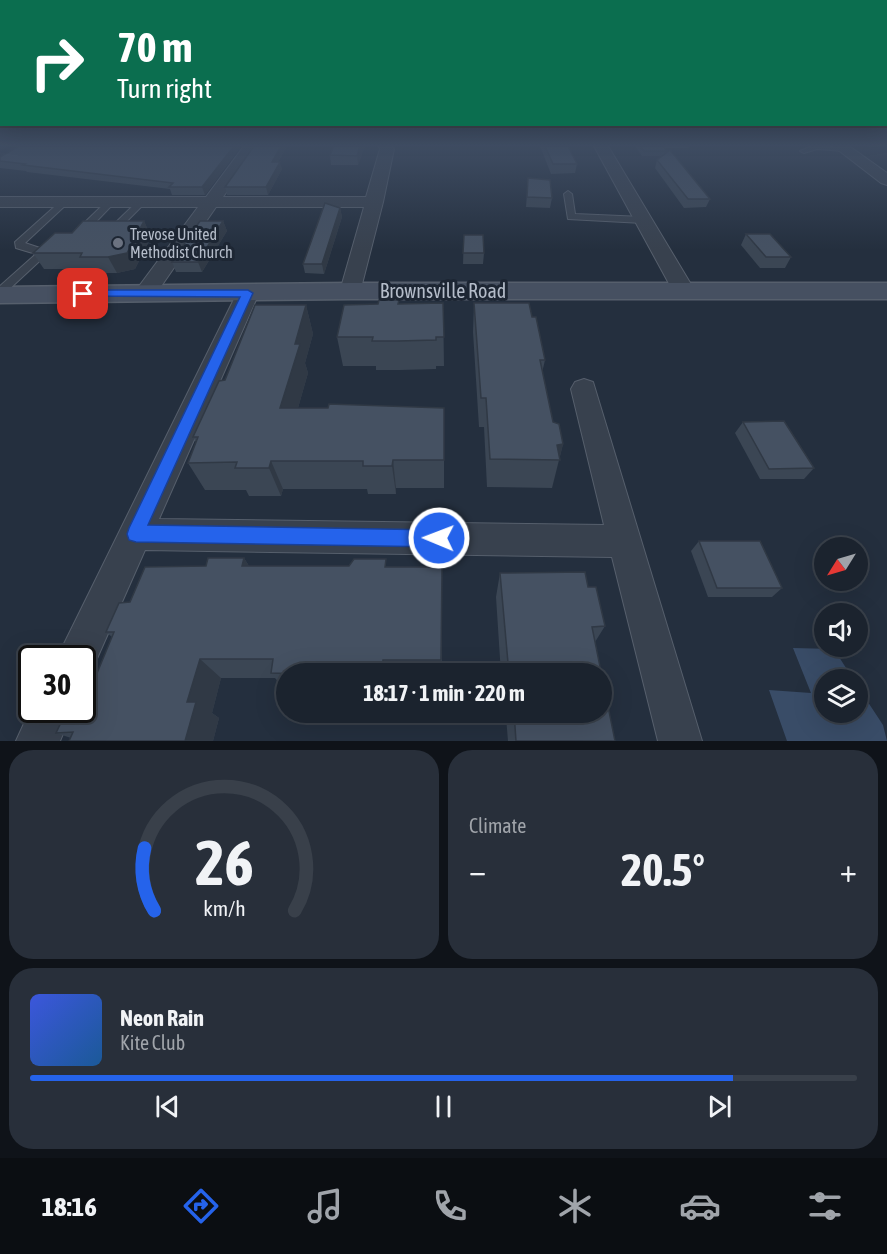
<!DOCTYPE html>
<html lang="en">
<head>
<meta charset="utf-8">
<style>
  body { margin:0; font-family:"Asap Condensed",sans-serif; background:#282f3a; color:#f1f3f6; height:100vh; display:flex; flex-direction:column; font-size:22px; white-space:nowrap }
  * { box-sizing:border-box; margin:0 }
  p { font-size:20px; color:#a0a4aa }
  .icon { flex:none; width:33px; height:33px; fill:none; stroke:currentColor; stroke-width:2; stroke-linecap:round; stroke-linejoin:round }
  .map { position:relative; height:741px; overflow:hidden }
  .side { display:flex; flex-direction:column; gap:9px; padding:9px; background:#0f1319; flex:1 }
  .side>* { flex:none }
  .guide { position:absolute; left:0px; top:0px; width:888px; height:126px; box-shadow:0 6px 24px #0002,0 0 0 2px #39404a; background:#0b6e4f; color:#fff; overflow:hidden }
  .needle { width:39px; rotate:233deg }
  .fabs { position:absolute; left:814px; top:537px; display:grid; gap:12px }
  .fabs a { display:grid; place-items:center; width:54px; height:54px; border-radius:50%; background:#1b232e; box-shadow:0 6px 24px #0002,0 0 0 2px #39404a; font-size:30px }
  .speed { position:absolute; left:18px; top:645px; display:flex; gap:12px; font-size:30px; font-weight:700; text-align:center }
  .speed>* { display:grid; place-content:center; width:78px; height:78px; border-radius:50%; background:#1b232e; box-shadow:0 6px 24px #0002,0 0 0 2px #39404a; line-height:1 }
  .speed .limit { border:3px solid #111; border-radius:9px; background:#fff; color:#111 }
  .pin { position:absolute; display:grid; place-items:center; width:51px; height:51px; color:#fff; margin:-26px; border-radius:12px; box-shadow:0 3px 9px #0006 }
  .me { position:absolute; width:66px; margin:-33px; rotate:271deg; stroke-linejoin:round; filter:drop-shadow(0 0 4px #0008) }
  .turn { display:flex; align-items:center; gap:21px; height:126px; padding:0 18px; font-size:27px }
  .turn .icon { width:78px; height:78px; stroke-width:2.5 }
  .turn b { display:block; font-size:42px; line-height:51px }
  .big { font-size:45px; font-weight:700; line-height:1.1 }
  .side .widget { flex:1; display:flex; flex-direction:column; justify-content:center; gap:9px; min-width:0; padding:0 21px; border-radius:24px; background:#282f3a }
  .side .dial { align-items:center; gap:0 }
  .dial svg { height:156px; overflow:visible; fill:none; stroke:#39404a; stroke-width:7; stroke-linecap:round; text-anchor:middle }
  .dial text { fill:#f1f3f6; stroke:none }
  .song { display:flex; align-items:center; gap:18px }
  .cover { width:72px; height:72px; border-radius:9px; background:linear-gradient(135deg,hsl(230 70% 55%),hsl(210 70% 35%)) }
  .played { height:6px; border-radius:3px; background:linear-gradient(90deg,#2563eb 85%,#39404a 85%) }
  .keys { display:flex; justify-content:space-around; direction:ltr }
  .heat { display:flex; justify-content:space-between; align-items:center; font-size:33px; direction:ltr }
  .side .tiles { flex:1; display:grid; gap:9px; grid-template-columns:1fr 1fr }
  .widget:last-child { grid-column:span 2 }
  .trip { position:absolute; left:276px; top:663px; width:336px; height:60px; border-radius:30px; background:#1b232e; box-shadow:0 6px 24px #0002,0 0 0 2px #39404a; font-weight:700; line-height:60px; text-align:center }
  .tabs { display:flex; height:96px; justify-content:space-around; align-items:center; background:#0b0e12; color:#a0a4aa }
  .tabs .icon { width:42px; height:42px }
  .tabs .selected { color:#2563eb }
  .tabs b { font-size:27px; color:#f1f3f6 }
  .map>svg:first-child { display:block }
</style>
</head>
<body>
<div class="map">
<svg width="887" height="741" viewBox="0 0 887 741">
  <rect width="100%" height="100%" fill="#242f3e"/>
  <polygon fill="#394c67" points="793,648 834,649 853,679 825,680 825,712 858,712 858,687 883,725 887,741 787,741 769,690 811,693"/>
  <g fill="none" stroke-linecap="round" stroke-linejoin="round">
    <defs>
      <g id="lane">
        <polygon points="812,146 844,147 848,149 844,151 817,149 804,153 800,151"/>
        <polygon points="568,191 572,194 575,214 643,217 648,220 643,223 568,219 564,194"/>
        <polygon points="109,199 116,201 89,229 92,233 90,235 84,235 78,229 80,227"/>
        <polygon points="140,199 147,201 117,231 106,233 106,229 111,227"/>
        <polygon points="62,200 69,202 25,243 43,249 46,255 4,294 0,295 0,286 36,254 16,248 15,242"/>
      </g>
      <g id="street">
        <polygon points="244,146 258,146 223,197 366,197 380,149 378,146 392,146 394,149 383,202 359,296 343,296 340,291 364,207 216,207 153,298 137,298 134,293 198,207 0,207 0,197 206,197"/>
        <polygon points="594,146 608,146 695,291 692,296 676,296 673,291"/>
        <polygon points="833,146 849,146 887,173 887,185 881,183"/>
        <polygon points="248,287 256,288 259,293 159,519 604,525 571,389 575,382 584,379 593,382 702,741 658,741 612,557 145,550 91,672 82,676 82,658 57,658 237,293 240,288"/>
        <polygon points="32,706 32,710 73,710 60,741 16,741"/>
      </g>
      <polygon id="secondary" points="351,283 887,283 887,299 351,299 0,303 0,287"/>
    </defs>
    <use href="#lane" stroke="#565f6c" stroke-width="2"/>
    <use href="#street" stroke="#565f6c" stroke-width="2"/>
    <use href="#secondary" stroke="#565f6c" stroke-width="3"/>
    <use href="#lane" fill="#38414e" fill-rule="evenodd"/>
    <use href="#street" fill="#38414e" fill-rule="evenodd"/>
    <use href="#secondary" fill="#465061" fill-rule="evenodd"/>
  </g>
  <g fill="#3b4654">
    <polygon points="19,146 241,146 205,195 172,195 170,189 27,172 26,171 0,168 0,161"/>
    <polygon points="254,146 287,146 278,162 282,169 268,195 227,195 225,187"/>
    <polygon points="365,146 358,165 331,165 330,155"/>
    <polygon points="540,146 568,146 577,164 575,173 551,174"/>
    <polygon points="635,146 689,146 688,148 664,148 667,151 667,153 710,199 706,207 684,208 655,168 657,160 662,156 642,156"/>
    <polygon points="528,178 552,198 550,208 526,207"/>
    <polygon points="340,208 342,217 324,274 305,273 303,264"/>
    <polygon points="144,221 151,237 135,269 117,273 90,273 88,269 44,269 33,253 72,233"/>
    <polygon points="223,221 227,231 202,272 176,272 172,262"/>
    <polygon points="746,234 791,257 785,268 760,268 741,245"/>
    <polygon points="464,235 484,253 483,264 463,264"/>
    <polygon points="443,303 444,366 436,366 436,369 400,370 376,370 376,366 343,366 337,337 399,304"/>
    <polygon points="474,303 532,317 545,360 542,373 553,422 563,444 552,488 487,487 484,427 479,427 473,332"/>
    <polygon points="306,305 313,334 305,363 308,373 298,408 444,408 444,488 396,488 396,494 368,494 367,489 283,489 281,496 249,496 246,490 205,490 188,463 196,442 193,437 225,380"/>
    <polygon points="743,422 814,468 804,479 760,479 735,433"/>
    <polygon points="699,541 782,588 772,597 708,597 691,551"/>
    <polygon points="244,558 249,566 442,567 442,674 286,674 286,691 275,678 221,678 212,713 219,718 213,741 69,741 71,738 56,733 95,678 112,637 106,632 130,602 206,566"/>
    <polygon points="500,573 588,587 605,626 595,642 615,741 508,741 506,717 495,716 495,712 602,712 602,674 501,674 496,597"/>
  </g>
  <g fill="#303945">
    <polygon points="0,146 9,146 0,151"/>
    <polygon points="234,146 241,146 205,195 202,187"/>
    <polygon points="281,146 287,146 274,169 272,162"/>
    <polygon points="360,146 365,146 358,165 357,156"/>
    <polygon points="280,162 282,169 268,195 266,187"/>
    <polygon points="340,208 342,217 324,274 322,264"/>
    <polygon points="144,221 151,237 135,269 117,273 108,257"/>
    <polygon points="223,221 227,231 202,272 198,262"/>
    <polygon points="306,305 313,334 305,363 308,373 290,436 280,408 295,344"/>
    <polygon points="563,444 559,460 557,445"/>
    <polygon points="393,460 396,488 396,494 392,466"/>
    <polygon points="271,461 283,489 281,496 269,468"/>
    <polygon points="244,558 259,582 242,566"/>
    <polygon points="200,659 221,678 212,713 219,718 213,741 185,741 187,702"/>
    <polygon points="383,660 387,674 382,674"/>
  </g>
  <g fill="#455162" stroke="#303945" stroke-width="1.5">
    <polygon points="19,146 234,146 202,187 169,187 173,183 23,165 25,164 0,161 0,157"/>
    <polygon points="254,146 281,146 272,162 280,162 266,187 225,187"/>
    <polygon points="334,146 360,146 357,156 330,155"/>
    <polygon points="545,146 568,146 577,164 553,164"/>
    <polygon points="640,146 663,146 667,151 644,151"/>
    <polygon points="670,150 710,199 688,199 657,160"/>
    <polygon points="528,178 550,180 552,198 527,197"/>
    <polygon points="325,203 340,208 322,264 303,264"/>
    <polygon points="83,221 144,221 127,253 108,257 80,257 82,253 33,253 55,233 72,233"/>
    <polygon points="200,221 223,221 198,262 172,262"/>
    <polygon points="746,234 770,234 791,257 766,257"/>
    <polygon points="464,235 483,235 484,253 463,253"/>
    <polygon points="379,300 399,300 398,304 443,303 444,337 436,337 436,340 398,341 372,341 373,337 337,337 344,305 378,304"/>
    <polygon points="474,303 529,303 532,317 536,317 545,360 540,360 553,422 559,424 563,444 557,445 560,460 490,459 486,398 481,398"/>
    <polygon points="255,305 306,305 295,344 300,344 280,408 328,408 329,404 444,408 444,460 393,460 392,466 363,466 363,461 271,461 269,468 235,468 237,462 188,463 198,437 193,437 219,381 225,380"/>
    <polygon points="784,421 814,468 769,469 743,422"/>
    <polygon points="699,541 760,541 782,588 717,588"/>
    <polygon points="208,558 244,558 242,566 349,566 354,559 386,559 385,567 442,567 441,660 383,660 382,674 301,674 271,673 273,659 200,659 187,702 196,702 185,741 69,741 73,732 56,733 67,710 82,710 82,678 95,678 114,632 106,632 119,603 130,602 145,567 206,566"/>
    <polygon points="585,572 588,587 596,587 605,626 592,627 615,741 516,741 514,712 602,712 602,674 509,674 500,573"/>
  </g>
  <linearGradient id="sky" x2="0" y2="1"><stop stop-color="#141a22"/><stop offset="0.58" stop-color="#3f4d63"/><stop offset="1" stop-color="#3f4d63" stop-opacity="0"/></linearGradient>
  <rect width="887" height="250" fill="url(#sky)"/>
  <polygon fill="#2563eb" stroke="#184099" stroke-width="1.5" points="83,290 248,290 253,293 148,525 439,530 445,532 448,538 445,544 439,547 136,542 129,540 127,534 129,528 240,297 79,296 77,294"/>
  <circle fill="#6b7280" stroke="#1d2633" stroke-width="2" cx="118" cy="243" r="6"/>
  <g text-anchor="middle" stroke-width="6" stroke-linejoin="round" paint-order="stroke">
    <g font-size="16" fill="#b4bcc9" stroke="#1d2633" text-anchor="start">
      <text x="130" y="240">Trevose United<tspan x="130" dy="18">Methodist Church</tspan></text>
    </g>
    <g font-size="20" fill="#b4bcc9" stroke="#1d2633">
      <text x="443" y="298">Brownsville Road</text>
    </g>
  </g>
</svg>
<div class="fabs">
<a><svg class="needle" viewBox="-14 -14 28 28"><path d="M0-13l5 13h-10z" fill="#e53935"/><path d="M0 13l5-13h-10z" fill="#a0a4aa"/></svg></a>
<a><svg class="icon" aria-label="sound" viewBox="0 0 24 24"><path d="M4 9h4l5-4v14l-5-4H4zM17 9q2 3 0 6"/></svg></a>
<a><svg class="icon" aria-label="layers" viewBox="0 0 24 24"><path d="M12 4l9 5-9 5-9-5zM3 14l9 5 9-5"/></svg></a>
</div>
<div class="speed"><div class="limit">30</div></div>
<div class="pin" style="left:83px;top:294px;background:#d93025"><svg class="icon" aria-label="arrive" viewBox="0 0 24 24"><path d="M6 21V4h12l-3 4 3 4H6"/></svg></div>
<svg class="me" style="left:439px;top:538px" viewBox="-20 -20 40 40"><circle r="17" fill="#2563eb" stroke="#fff" stroke-width="3"/><path d="M0-11L8 9 0 5-8 9z" fill="#fff"/></svg>
<div class="trip">18:17 · 1 min · 220 m</div>
<div class="guide">
<div class="turn"><svg class="icon" aria-label="right" viewBox="0 0 24 24"><path d="M7 20v-9h11M14 6l5 5-5 5"/></svg><div><b>70 m</b>Turn right</div></div>
</div>
</div>
<section class="side">
<div class="tiles">
<div class="widget dial"><svg viewBox="0 0 100 80">
<path d="M14 69A42 42 0 1 1 86 69"/>
<path d="M14 69A42 42 0 0 1 9 37" stroke="#2563eb"/>
<text x="50" y="56" font-size="32" font-weight="700">26</text>
<text x="50" y="72" font-size="11">km/h</text>
</svg></div>
<div class="widget"><p>Climate</p>
<div class="heat"><a>−</a><b class="big">20.5°</b><a>+</a></div>
</div>
<div class="widget">
<div class="song"><i class="cover"></i><div><b>Neon Rain</b><p>Kite Club</p></div></div>
<div class="played"></div>
<div class="keys"><svg class="icon" aria-label="previous" viewBox="0 0 24 24"><path d="M18 5L8 12l10 7zM5 5v14"/></svg><svg class="icon" aria-label="pause" viewBox="0 0 24 24"><path d="M8 5v14M16 5v14"/></svg><svg class="icon" aria-label="next" viewBox="0 0 24 24"><path d="M6 5l10 7-10 7zM19 5v14"/></svg></div>
</div>
</div>
</section>
<nav class="tabs">
<b>18:16</b>
<svg class="icon selected" aria-label="directions" viewBox="0 0 24 24"><path d="M12 3l9 9-9 9-9-9zM9 14v-3h6M13 9l2 2-2 2"/></svg>
<svg class="icon" aria-label="music" viewBox="0 0 24 24"><path d="M9 18V5l10-2v13"/><circle cx="6" cy="18" r="3"/><circle cx="16" cy="16" r="3"/></svg>
<svg class="icon" aria-label="phone" viewBox="0 0 24 24"><path d="M5 4h4l2 5-3 2q2 4 5 5l2-3 5 2v4C11 20 4 13 5 4z"/></svg>
<svg class="icon" aria-label="climate" viewBox="0 0 24 24"><path d="M12 3v18M4 7l16 10M4 17L20 7"/></svg>
<svg class="icon" aria-label="car" viewBox="0 0 24 24"><path d="M5 17H2v-5l4-1 3-4h7l3 4 3 1v5h-3M9 17h6M6 11h13"/><circle cx="7" cy="17" r="2"/><circle cx="17" cy="17" r="2"/></svg>
<svg class="icon" aria-label="filters" viewBox="0 0 24 24"><path d="M4 7h16M4 17h16"/><circle cx="9" cy="7" r="2"/><circle cx="15" cy="17" r="2"/></svg>
</nav>
</body>
</html>
